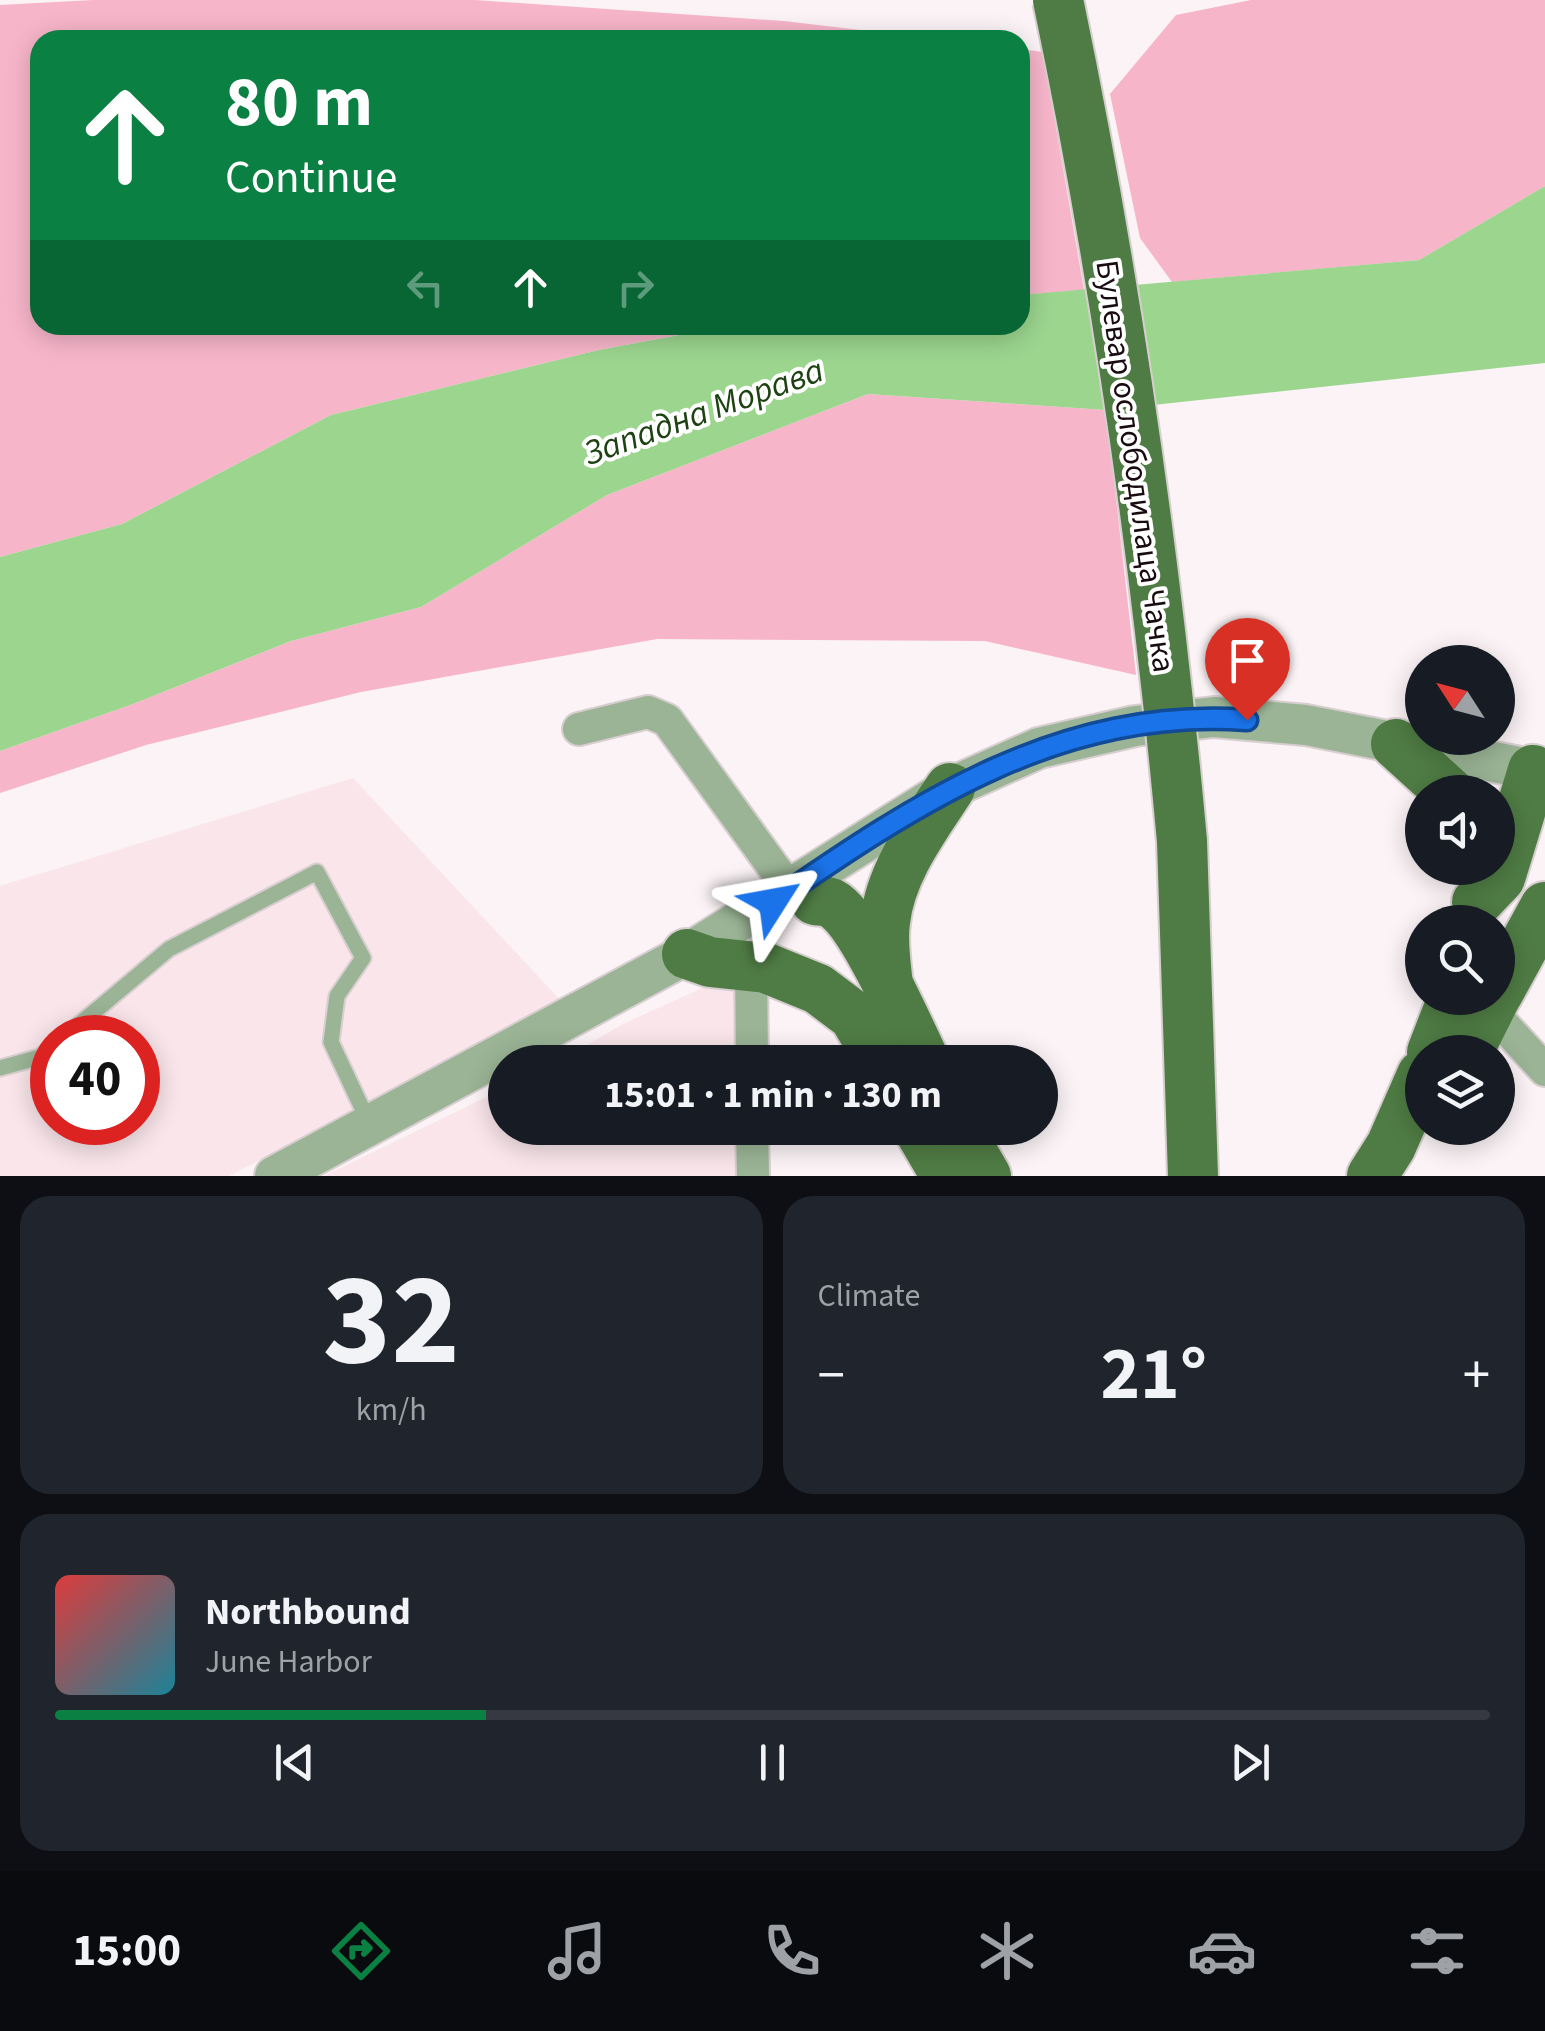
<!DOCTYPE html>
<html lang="en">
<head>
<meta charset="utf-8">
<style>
  body { margin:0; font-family:"Source Sans 3",sans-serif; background:#20242c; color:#f1f3f6; height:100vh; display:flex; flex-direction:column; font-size:38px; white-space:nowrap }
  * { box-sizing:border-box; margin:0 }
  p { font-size:32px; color:#9ea1a6 }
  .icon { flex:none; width:55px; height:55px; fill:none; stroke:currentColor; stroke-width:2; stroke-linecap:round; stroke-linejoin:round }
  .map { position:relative; height:1176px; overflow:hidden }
  .side { display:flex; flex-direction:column; gap:20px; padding:20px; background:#0d0f14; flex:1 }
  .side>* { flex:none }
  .top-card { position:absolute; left:30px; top:30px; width:1000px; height:305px; border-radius:30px; box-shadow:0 5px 25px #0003; background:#0b8043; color:#fff; overflow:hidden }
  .needle { width:65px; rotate:306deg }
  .tools { position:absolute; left:1405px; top:645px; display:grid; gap:20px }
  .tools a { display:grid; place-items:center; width:110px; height:110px; border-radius:50%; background:#171b24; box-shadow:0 5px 25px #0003; font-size:50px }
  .speed { position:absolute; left:30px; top:1015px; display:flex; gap:20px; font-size:50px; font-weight:700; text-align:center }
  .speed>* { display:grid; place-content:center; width:130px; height:130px; border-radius:50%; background:#171b24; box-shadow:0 5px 25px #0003; line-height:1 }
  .speed .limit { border:15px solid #d22; background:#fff; color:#111 }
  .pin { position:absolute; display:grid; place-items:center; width:85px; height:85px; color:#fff; margin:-102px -42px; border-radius:50% 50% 50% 0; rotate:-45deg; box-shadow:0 0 10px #0007 }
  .pin .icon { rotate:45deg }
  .me { position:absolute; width:110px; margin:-55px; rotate:56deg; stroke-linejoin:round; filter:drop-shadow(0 0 8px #0008) }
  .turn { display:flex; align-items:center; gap:35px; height:210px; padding:0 30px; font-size:45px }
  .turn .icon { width:130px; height:130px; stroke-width:2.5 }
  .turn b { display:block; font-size:70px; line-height:85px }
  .lanes { display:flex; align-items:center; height:95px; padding:0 30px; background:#0003; justify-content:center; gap:50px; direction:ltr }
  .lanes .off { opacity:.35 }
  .big { font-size:75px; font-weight:700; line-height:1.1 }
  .side .widget { flex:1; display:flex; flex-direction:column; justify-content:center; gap:15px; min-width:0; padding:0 35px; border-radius:30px; background:#20242c }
  .side .dial { align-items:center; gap:0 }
  .dial b { font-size:130px; line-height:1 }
  .song { display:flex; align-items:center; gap:30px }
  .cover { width:120px; height:120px; border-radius:15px; background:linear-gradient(135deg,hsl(0 70% 55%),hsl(190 70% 35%)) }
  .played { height:10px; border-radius:5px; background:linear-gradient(90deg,#0b8043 30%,#363941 30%) }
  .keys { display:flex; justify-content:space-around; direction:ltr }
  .heat { display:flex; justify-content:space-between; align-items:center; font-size:55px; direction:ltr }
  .side .tiles { flex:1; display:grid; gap:20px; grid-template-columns:1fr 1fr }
  .widget:last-child { grid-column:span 2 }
  .trip { position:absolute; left:488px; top:1045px; width:570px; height:100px; border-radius:50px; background:#171b24; box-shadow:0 5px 25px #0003; font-weight:700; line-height:100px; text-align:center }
  .dock { display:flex; height:160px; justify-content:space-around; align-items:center; background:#090b0e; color:#9ea1a6 }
  .dock .icon { width:70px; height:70px }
  .dock .active { color:#0b8043 }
  .dock b { font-size:45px; color:#f1f3f6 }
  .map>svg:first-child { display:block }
</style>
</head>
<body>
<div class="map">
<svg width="1545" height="1176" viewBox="0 0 1545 1176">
  <rect width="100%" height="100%" fill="#fbf3f5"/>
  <g fill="#f9e5ea" fill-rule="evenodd">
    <path d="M353,778L562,1002L229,1176H0V886ZM52,1038H138V1122H52Z"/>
    <polygon points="751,966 752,1062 558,1062 623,1024"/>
    <polygon points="505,1088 505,1128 752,1128 753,1176 324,1176"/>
  </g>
  <g fill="#f7b5ca">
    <polygon points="93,0 475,0 784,21 944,40 40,40 40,325 733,325 599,350 331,415 122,524 0,557 0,5"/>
    <polygon points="1251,0 1545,0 1545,186 1419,260 1172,282 1140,238 1110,94 1176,15"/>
    <polygon points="1020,49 1043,52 1084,290 1020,295"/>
    <polygon points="868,394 1106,410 1136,675 985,641 657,639 361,692 146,745 0,793 0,751 133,704 291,641 421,607 607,495"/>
  </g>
  <polygon fill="#9bd58e" points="1545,186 1545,363 1106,410 868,394 607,495 421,607 291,641 133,704 0,751 0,557 122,524 331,415 599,350 733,325 1020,325 1020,295 1419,260"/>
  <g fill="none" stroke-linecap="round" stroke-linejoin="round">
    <defs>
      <g id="service">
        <polyline points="63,1038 169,949 317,872 363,958 337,996 331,1042 370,1125"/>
        <polyline points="0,1068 40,1057 52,1047"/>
      </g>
      <g id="minor">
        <polyline points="579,729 648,712 667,720 790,890"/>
        <polyline points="751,966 752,1062"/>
        <polyline points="1489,1009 1545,1070"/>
        <polyline points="752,1128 753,1176"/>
      </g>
      <polyline id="tertiary" points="275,1176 687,954 950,788 1039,748 1135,726 1214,717 1306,725 1545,772"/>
      <g id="primary">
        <polyline points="1396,744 1449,792"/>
        <polyline points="1182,841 1193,1176"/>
        <path d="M815,900C821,901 827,901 831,903C862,919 909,1029 925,1062"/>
        <polyline points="1477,902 1500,878 1533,770"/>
        <polyline points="687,954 710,962 766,968 818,989 854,1016 881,1062"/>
        <path d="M888,986C886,965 882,943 885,922C890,873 923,829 950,788"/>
        <polyline points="1498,993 1545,907"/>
        <polyline points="1432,1052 1453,998"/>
        <polyline points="1468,1052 1495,998"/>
        <polyline points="918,1128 946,1176"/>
        <polyline points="958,1128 986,1176"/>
        <polyline points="1372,1176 1391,1146 1422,1075"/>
      </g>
    </defs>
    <use href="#service" stroke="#d7ced0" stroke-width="19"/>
    <use href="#minor" stroke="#d7ced0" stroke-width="36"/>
    <use href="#tertiary" stroke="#d7ced0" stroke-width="44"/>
    <use href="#primary" stroke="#d7ced0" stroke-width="54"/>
    <use href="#service" stroke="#9bb495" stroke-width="15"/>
    <use href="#minor" stroke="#9bb495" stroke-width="32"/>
    <use href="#tertiary" stroke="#9bb495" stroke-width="40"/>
    <use href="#primary" stroke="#4f7c44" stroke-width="50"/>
    <defs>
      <path id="primary-bridge" d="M1058,0C1116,278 1156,558 1182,841"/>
    </defs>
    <use href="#primary-bridge" stroke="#d7ced0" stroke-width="54" stroke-linecap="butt"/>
    <use href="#primary-bridge" stroke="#4f7c44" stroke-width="50"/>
  </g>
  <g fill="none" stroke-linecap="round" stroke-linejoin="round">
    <defs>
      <path id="route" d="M773,902C919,801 1062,707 1247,720"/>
    </defs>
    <use href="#route" stroke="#114b97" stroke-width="25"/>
    <use href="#route" stroke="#1a73e8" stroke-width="18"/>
  </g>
  <g text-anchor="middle" stroke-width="8" stroke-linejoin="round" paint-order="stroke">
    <g font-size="32" fill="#190c10" stroke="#fff">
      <text transform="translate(1136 466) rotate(82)" y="11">Булевар ослободилаца Чачка</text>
    </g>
    <g font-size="35" font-style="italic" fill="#1d4313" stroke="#fff">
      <text transform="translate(703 411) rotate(-20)" y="12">Западна Морава</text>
    </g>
  </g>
</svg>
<div class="tools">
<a><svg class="needle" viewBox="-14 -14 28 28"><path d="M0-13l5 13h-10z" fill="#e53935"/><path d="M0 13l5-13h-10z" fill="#9ea1a6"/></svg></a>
<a><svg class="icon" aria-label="sound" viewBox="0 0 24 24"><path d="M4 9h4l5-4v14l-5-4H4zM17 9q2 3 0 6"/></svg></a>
<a><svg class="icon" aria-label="search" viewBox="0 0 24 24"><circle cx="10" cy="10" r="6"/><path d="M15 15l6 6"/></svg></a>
<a><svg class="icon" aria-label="layers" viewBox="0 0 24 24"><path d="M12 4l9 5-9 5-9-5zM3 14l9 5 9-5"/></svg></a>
</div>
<div class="speed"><div class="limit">40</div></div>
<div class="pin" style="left:1247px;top:720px;background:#d93025"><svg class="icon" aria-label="arrive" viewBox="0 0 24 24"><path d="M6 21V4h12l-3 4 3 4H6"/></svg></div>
<svg class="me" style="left:773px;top:902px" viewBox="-20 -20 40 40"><path d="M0-17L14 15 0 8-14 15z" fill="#1a73e8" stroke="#fff" stroke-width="4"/></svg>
<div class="trip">15:01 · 1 min · 130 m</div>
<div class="top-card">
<div class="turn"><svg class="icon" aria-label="ahead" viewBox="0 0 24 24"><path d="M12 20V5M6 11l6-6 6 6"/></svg><div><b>80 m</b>Continue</div></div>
<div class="lanes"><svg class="icon off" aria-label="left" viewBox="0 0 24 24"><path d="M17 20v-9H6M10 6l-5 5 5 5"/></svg><svg class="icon" aria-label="ahead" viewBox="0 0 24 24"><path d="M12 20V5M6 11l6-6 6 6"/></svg><svg class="icon off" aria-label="right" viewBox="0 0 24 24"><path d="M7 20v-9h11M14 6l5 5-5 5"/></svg></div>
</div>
</div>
<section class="side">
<div class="tiles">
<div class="widget dial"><b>32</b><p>km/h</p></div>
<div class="widget"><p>Climate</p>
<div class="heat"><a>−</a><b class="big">21°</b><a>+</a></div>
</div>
<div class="widget">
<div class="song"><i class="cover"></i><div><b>Northbound</b><p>June Harbor</p></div></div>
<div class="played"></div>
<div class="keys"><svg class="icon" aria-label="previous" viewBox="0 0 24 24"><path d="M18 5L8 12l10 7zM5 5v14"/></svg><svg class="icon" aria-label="pause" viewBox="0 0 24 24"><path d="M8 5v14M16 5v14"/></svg><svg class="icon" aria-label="next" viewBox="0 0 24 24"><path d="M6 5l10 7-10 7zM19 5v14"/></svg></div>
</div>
</div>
</section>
<nav class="dock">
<b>15:00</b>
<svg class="icon active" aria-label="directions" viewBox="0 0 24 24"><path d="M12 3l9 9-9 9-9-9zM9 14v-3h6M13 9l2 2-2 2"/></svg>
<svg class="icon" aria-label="music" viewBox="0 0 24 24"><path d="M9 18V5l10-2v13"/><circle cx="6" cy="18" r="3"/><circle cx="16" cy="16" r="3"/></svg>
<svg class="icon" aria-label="phone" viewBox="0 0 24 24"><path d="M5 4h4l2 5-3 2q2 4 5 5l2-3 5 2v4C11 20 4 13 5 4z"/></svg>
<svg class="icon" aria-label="climate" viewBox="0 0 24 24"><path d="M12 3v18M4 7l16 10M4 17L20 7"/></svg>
<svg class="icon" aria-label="car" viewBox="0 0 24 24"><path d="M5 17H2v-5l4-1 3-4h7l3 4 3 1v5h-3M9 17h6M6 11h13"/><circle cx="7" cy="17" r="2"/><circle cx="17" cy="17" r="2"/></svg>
<svg class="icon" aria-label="filters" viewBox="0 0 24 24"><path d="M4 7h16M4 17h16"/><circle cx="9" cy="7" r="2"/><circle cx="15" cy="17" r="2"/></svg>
</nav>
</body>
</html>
